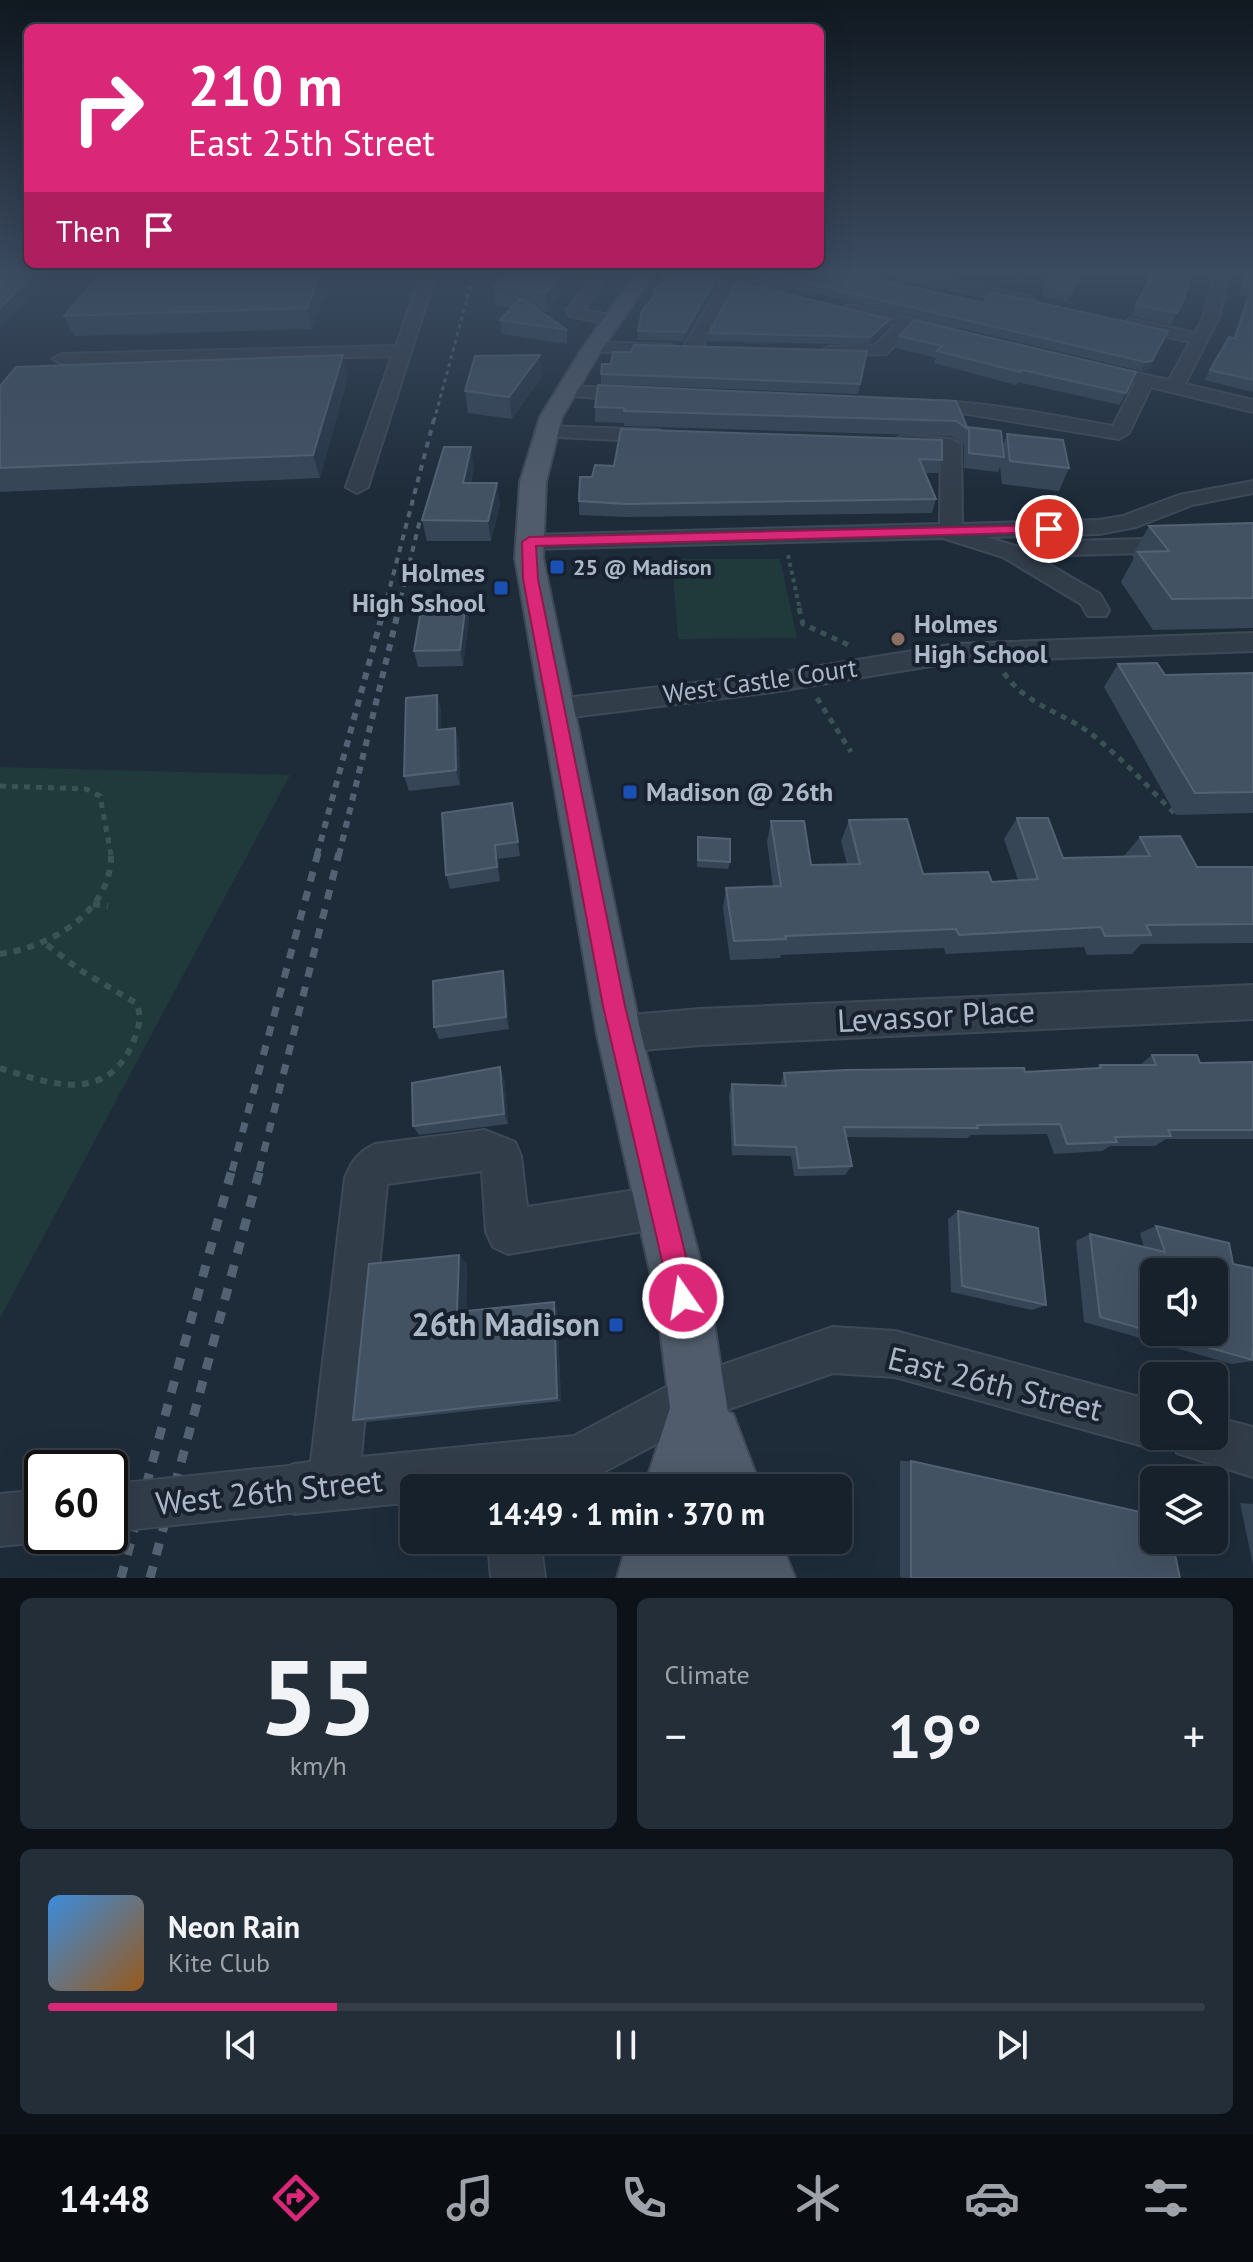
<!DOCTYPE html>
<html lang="en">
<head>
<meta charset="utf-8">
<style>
  body { margin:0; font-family:"PT Sans",sans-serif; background:#232e38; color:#f1f3f6; height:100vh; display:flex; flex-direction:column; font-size:30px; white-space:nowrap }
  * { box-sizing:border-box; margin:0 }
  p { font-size:26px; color:#9ea3a9 }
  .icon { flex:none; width:44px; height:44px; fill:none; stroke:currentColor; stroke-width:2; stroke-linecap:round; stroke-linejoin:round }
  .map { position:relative; height:1578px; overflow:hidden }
  .details { display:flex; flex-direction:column; gap:20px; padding:20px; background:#0c1218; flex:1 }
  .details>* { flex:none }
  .top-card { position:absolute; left:24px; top:24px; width:800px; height:244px; border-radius:12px; box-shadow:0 8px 32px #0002,0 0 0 2px #353e48; background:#db2777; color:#fff; overflow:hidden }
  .controls { position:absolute; left:1140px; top:1258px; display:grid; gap:16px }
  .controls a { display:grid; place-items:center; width:88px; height:88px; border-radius:12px; background:#16212c; box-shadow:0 8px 32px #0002,0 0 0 2px #353e48; font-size:40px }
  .speed { position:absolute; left:24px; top:1450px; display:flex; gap:16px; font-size:40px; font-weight:700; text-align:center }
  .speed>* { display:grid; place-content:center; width:104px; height:104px; border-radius:50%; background:#16212c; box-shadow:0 8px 32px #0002,0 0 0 2px #353e48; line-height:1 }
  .speed .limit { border:4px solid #111; border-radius:12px; background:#fff; color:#111 }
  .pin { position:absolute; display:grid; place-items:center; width:68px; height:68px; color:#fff; margin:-34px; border:4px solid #fff; border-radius:50%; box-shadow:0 2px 8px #0007 }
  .me { position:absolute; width:88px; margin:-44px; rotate:347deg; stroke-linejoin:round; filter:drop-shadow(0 0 6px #0008) }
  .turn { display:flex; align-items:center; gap:28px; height:168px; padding:0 32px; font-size:36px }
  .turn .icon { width:104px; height:104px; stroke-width:2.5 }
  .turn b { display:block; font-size:56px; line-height:68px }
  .then { display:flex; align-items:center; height:76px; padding:0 32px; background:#0003; gap:16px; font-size:30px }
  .big { font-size:60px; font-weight:800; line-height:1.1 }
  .details .tile { flex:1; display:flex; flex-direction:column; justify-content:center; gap:12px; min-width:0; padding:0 28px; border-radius:12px; background:#232e38 }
  .details .dial { align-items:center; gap:0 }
  .dial b { font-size:104px; line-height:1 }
  .song { display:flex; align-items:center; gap:24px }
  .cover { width:96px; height:96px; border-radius:12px; background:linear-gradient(135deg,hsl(210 70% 55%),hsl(30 70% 35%)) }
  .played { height:8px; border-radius:4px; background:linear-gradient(90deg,#db2777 25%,#353e48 25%) }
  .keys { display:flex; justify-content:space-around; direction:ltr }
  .heat { display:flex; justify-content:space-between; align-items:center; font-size:44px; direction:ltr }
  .details .tiles { flex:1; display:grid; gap:20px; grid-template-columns:1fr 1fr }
  .tile:last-child { grid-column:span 2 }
  .trip { position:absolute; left:400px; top:1474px; width:452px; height:80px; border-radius:12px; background:#16212c; box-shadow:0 8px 32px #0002,0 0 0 2px #353e48; font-weight:800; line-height:80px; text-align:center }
  .menu { display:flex; height:128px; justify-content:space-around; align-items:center; background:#090d12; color:#9ea3a9 }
  .menu .icon { width:56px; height:56px }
  .menu .on { color:#db2777 }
  .menu b { font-size:36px; color:#f1f3f6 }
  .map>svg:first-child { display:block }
</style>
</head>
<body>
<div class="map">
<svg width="1253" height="1578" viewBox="0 0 1253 1578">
  <rect width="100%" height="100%" fill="#1e2c3a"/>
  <g fill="#203a3b">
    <polygon points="672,559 780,559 797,638 678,639"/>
    <polygon points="0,767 290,775 0,1318"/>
  </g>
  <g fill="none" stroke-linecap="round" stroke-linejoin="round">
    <defs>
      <g id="minor">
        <polygon points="422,273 436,273 368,487 357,493 346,487 392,356 62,364 53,359 62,354 396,346"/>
        <polygon points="536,273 600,277 605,282 583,310 618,317 620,320 612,325 570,316 567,309 588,284 543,277"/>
        <polygon points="691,273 717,273 783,289 786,292 778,297 735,286 700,350 691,355 682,350 721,283"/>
        <polygon points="890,273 918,273 1029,296 1037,301 1029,306 897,277"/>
        <path d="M1215,273H1229L1219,317L1185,384L1253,400V412L1151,387L1129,433L1119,439L962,413L918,412L909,406C925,389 1082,421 1113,426L1135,383L1122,380L1119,376L1122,372L1128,371L1169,380L1190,342L1124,327L1122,324L1130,319L1195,333L1203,317Z"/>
        <polygon points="851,305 955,329 957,333 949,338 910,329 886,354 822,356 819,352 828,347 875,345 895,325 845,313 845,307"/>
        <polygon points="594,342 672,345 681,350 672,355 588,351 586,347 588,343"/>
        <polygon points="565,386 639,389 648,395 639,401 559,395 556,391"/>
        <polygon points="545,426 659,430 669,436 659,442 538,436 535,432"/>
        <polygon points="903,435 951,439 961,445 962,524 1099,520 1123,516 1179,495 1253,481 1253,493 1192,505 1136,527 1099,534 986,537 1019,547 1100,594 1109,610 1106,616 1088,616 1081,604 1003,557 943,538 529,549 521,547 518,542 521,537 529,535 940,524 941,450 896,445 893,441"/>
        <polygon points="1253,536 1253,550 1069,555 1061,553 1058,548 1061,543 1069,541"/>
        <polygon points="1253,633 1253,651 955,662 772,692 556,719 546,716 542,709 546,702 556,699 772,674 955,644"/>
        <polygon points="1253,985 1253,1019 700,1045 619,1052 606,1047 600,1034 606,1021 619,1016 700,1009"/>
        <path d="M485,1130L515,1142L521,1156L527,1207L661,1186L676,1192L682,1207L676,1222L661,1228L508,1254L493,1247L486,1232L482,1171L387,1184L361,1457L574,1436L681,1379L833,1327L895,1331L1154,1401V1436H1214V1417L1253,1427V1477L1177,1453L1172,1441L1154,1449L895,1377L833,1373L709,1416L579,1485L549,1488H414V1502L294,1514L276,1507L269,1489L276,1471L294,1464L311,1462L345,1178C352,1161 358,1152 375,1144Z"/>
        <polygon points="42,1490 42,1536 56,1536 42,1542 0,1546 0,1494"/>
        <polygon points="488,1540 540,1540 545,1578 491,1578"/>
      </g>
      <g id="major">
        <polygon points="636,273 654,273 600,352 562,417 546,482 543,558 641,1034 710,1298 728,1412 733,1414 761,1488 644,1488 670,1408 656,1298 597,1034 515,558 520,482 540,417 580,352"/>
        <polygon points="628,1540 780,1540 795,1578 617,1578"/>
      </g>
    </defs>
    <use href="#minor" stroke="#3e4957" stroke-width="4"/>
    <use href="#major" stroke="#3e4957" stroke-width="4"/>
    <polyline stroke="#395354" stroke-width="4" stroke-dasharray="4 4" stroke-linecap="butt" points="788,555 800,610"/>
    <g stroke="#395354" stroke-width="5" stroke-dasharray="6 6" stroke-linecap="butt">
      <polyline points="799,608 803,624 853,647"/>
      <path d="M1004,673C1026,705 1060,711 1090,733C1121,757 1148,787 1176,815"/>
      <polyline points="817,698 851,752"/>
      <polyline points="0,786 86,789 100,796 111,855"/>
    </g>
    <g stroke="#395354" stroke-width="6" stroke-dasharray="7 7" stroke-linecap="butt">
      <polyline points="93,904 108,906"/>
      <path d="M0,954C51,947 113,911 111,853"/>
      <path d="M0,1068C48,1083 104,1105 132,1045C138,1032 143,1016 136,1003L80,970L46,944"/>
    </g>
    <use href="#minor" fill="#323d4a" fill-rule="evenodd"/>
    <use href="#major" fill="#505c6b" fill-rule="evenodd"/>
    <polyline stroke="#536272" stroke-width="3" stroke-dasharray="4 4" stroke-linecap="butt" points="434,421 474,273"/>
    <g stroke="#536272" stroke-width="4" stroke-dasharray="6 6" stroke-linecap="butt">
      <polyline points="384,610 434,419"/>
      <polyline points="398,610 420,520"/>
    </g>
    <g stroke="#536272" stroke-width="6" stroke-dasharray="7 7" stroke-linecap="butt">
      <polyline points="317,855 384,608"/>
      <polyline points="339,855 399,608"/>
    </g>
    <g stroke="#536272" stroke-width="7" stroke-dasharray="10 10" stroke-linecap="butt">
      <polyline points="232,1171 318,853"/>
      <polyline points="259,1171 339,853"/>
    </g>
    <g stroke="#536272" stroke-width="9" stroke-dasharray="12 12" stroke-linecap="butt">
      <polyline points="121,1578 232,1169"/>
      <polyline points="150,1578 260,1169"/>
    </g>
    <defs>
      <polyline id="minor-bridge" points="110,1508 294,1489"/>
    </defs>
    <use href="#minor-bridge" stroke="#3e4957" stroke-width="51" stroke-linecap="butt"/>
    <use href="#minor-bridge" stroke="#323d4a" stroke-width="47"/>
  </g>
  <g fill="#364657">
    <polygon points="101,273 334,273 312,329 74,336 64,316"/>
    <polygon points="506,273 570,273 571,285 548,312 539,311 567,330 567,344 502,334 500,320 512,308 495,306 493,286"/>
    <polygon points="730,273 849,273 983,303 1168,331 1148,370 1141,371"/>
    <polygon points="1084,273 1067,302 1041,297 1045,285"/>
    <polygon points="1243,273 1253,273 1253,392 1204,380 1229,337 1233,338 1247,296 1239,295"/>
    <polygon points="661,277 717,285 684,341 638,340 638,331 654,295 654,290 661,285"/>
    <polygon points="1184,299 1171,325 1131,316 1136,305"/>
    <polygon points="889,327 868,345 708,341 709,333"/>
    <polygon points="899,336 1136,372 1120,405 1018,382 1016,385 934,363 936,358 896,348"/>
    <polygon points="867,351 858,394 601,384 601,374"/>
    <polygon points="348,376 320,478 0,492 0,386"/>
    <polygon points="542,376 512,419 468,413 465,391"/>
    <polygon points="956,401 967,427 1003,446 1007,434 1069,468 1059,491 1002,484 1000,467 998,472 964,468 964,445 951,436 624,426 624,423 595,422 595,407"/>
    <polygon points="621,429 942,460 938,473 925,473 936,499 932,513 625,517 579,515 579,501 592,477 614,466"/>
    <polygon points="474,467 471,483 500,504 491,541 427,541 422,520"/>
    <polygon points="1253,523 1253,628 1153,630 1121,582 1134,558 1132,556 1149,526"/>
    <polygon points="466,603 469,619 463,666 418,667 414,651"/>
    <polygon points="1118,664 1165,675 1253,673 1253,813 1176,815 1104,687"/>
    <polygon points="437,695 441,710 441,730 455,728 459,743 460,785 409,791 404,776"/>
    <polygon points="512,803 520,856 498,859 500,881 450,889 446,875"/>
    <polygon points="1017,818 1063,858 1123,857 1140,837 1197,867 1253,867 1253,943 1141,944 1132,954 1087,955 1084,947 946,954 944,948 781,955 780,958 730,960 723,908 726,888 773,887 767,842 771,821 811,865 847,864 841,841 849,820 923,874 992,882 1018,880 1004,839"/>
    <polygon points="698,837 730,862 728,869 697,867"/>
    <polygon points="506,984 509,1029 439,1039 434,1027"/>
    <polygon points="1152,1055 1200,1063 1253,1062 1253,1139 1166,1139 1155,1146 1110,1146 1102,1151 1054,1154 1047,1134 971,1135 967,1138 846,1137 852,1166 845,1175 794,1176 791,1156 732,1155 729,1095 732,1084 780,1086 784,1073 1025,1072 1096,1068 1100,1065 1140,1065"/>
    <polygon points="504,1078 508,1124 419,1135 413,1126"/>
    <polygon points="958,1211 1046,1305 1032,1310 951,1292 948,1219"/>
    <polygon points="1156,1226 1233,1264 1253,1268 1253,1361 1232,1364 1084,1322 1076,1241 1090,1234 1144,1247 1140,1233"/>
    <polygon points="467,1264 466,1311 557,1309 561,1401 367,1422 353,1420"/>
    <polygon points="900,1461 911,1461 1180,1578 903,1578 900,1577"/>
    <polygon points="1240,1503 1253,1504 1253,1565"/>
  </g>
  <g fill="#273647">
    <polygon points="35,273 53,273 0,329 0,308"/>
    <polygon points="321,273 334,273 312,329 307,308"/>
    <polygon points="564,273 570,273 571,285 548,312 546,292"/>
    <polygon points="1082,273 1084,273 1067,302 1071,291"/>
    <polygon points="717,276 717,285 684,341 685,332"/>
    <polygon points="890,319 889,327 868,345 870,337"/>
    <polygon points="1168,331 1148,370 1141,371 1145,362"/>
    <polygon points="343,355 348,376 320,478 313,455"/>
    <polygon points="540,355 542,376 512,419 509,397"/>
    <polygon points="471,447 474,467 466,503 463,483"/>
    <polygon points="497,483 500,504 491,541 488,521"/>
    <polygon points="466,603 469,619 463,666 460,650"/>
    <polygon points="437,695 441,710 441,745 437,730"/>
    <polygon points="455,728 459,743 460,785 456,770"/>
    <polygon points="495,845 498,859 500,881 497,867"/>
    <polygon points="503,971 506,984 509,1029 506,1017"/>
    <polygon points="500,1067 504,1078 508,1124 504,1114"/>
    <polygon points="459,1255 467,1264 466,1319 457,1312"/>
    <polygon points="554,1302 557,1309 561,1401 557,1398"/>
  </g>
  <g fill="#435263" stroke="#536273" stroke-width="2" fill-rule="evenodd">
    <polygon points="0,273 35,273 0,308"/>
    <polygon points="101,273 321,273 307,308 64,316"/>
    <polygon points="506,273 564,273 546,292 493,286"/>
    <polygon points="666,273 709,273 717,276 685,332 638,331 642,311 658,291 654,290 669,278 661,277"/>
    <polygon points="765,273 849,273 983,303 991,292 1168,331 1152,361 1145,362"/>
    <polygon points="1052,273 1082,273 1071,291 1045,285"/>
    <polygon points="1153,273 1191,273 1184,299 1177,313 1136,305"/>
    <polygon points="1246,273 1253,273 1253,380 1210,370 1229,337 1235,338 1252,287 1244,285"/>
    <polygon points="737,282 890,319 870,337 709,333"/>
    <polygon points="521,298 567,330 500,320"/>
    <polygon points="914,320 1136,372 1126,393 1022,370 1020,372 937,351 942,346 899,336"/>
    <polygon points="634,345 867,351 860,384 601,374 602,364 611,364 613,352 631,352"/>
    <polygon points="343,355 313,455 0,468 0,386 16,367"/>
    <polygon points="540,355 509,397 465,391 475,356"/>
    <polygon points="598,385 956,401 967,427 1001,431 1004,457 969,453 969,430 956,421 624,411 624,408 595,407"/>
    <polygon points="621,429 942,440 942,460 919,459 936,499 625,504 579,501 580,477 592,477 595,465 614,466"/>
    <polygon points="1007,434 1063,440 1069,468 1010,461"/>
    <polygon points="444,447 471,447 463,483 497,483 488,521 422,520"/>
    <polygon points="1253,523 1253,598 1172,599 1138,552 1169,551 1149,526"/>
    <polygon points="466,603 460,650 414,651 422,604"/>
    <polygon points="1157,663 1165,675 1253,673 1253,792 1195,793 1118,664"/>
    <polygon points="437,695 437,730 455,728 456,770 404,776 406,698"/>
    <polygon points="512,803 518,842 495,845 497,867 446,875 442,813"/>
    <polygon points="1017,818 1048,818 1063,858 1150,856 1140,837 1180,836 1197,867 1253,867 1253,924 1146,925 1151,935 1105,936 1101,927 959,935 956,929 785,936 786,939 734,941 726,888 781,886 771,821 804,821 811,865 860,864 849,820 907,819 923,874 988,872 992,882 1038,879"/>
    <polygon points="698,837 730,839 730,862 698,860"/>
    <polygon points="503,971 506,1017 434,1027 433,981"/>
    <polygon points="1152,1055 1197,1055 1200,1063 1253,1062 1253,1130 1168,1130 1171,1136 1115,1137 1117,1142 1067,1144 1060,1124 977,1125 978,1128 844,1127 852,1166 799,1168 796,1147 735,1145 732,1084 786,1086 784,1073 846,1070 1024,1068 1025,1072 1101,1068 1100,1065 1156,1065"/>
    <polygon points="500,1067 504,1114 413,1126 412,1083"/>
    <polygon points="958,1211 1038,1228 1046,1305 962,1286"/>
    <path d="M1156,1226L1229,1243L1233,1264L1253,1268V1352H1252L1253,1360L1100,1317L1090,1234L1165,1252ZM1154,1272H1214V1332H1154Z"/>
    <polygon points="459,1255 457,1312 554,1302 557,1398 353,1420 369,1264"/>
    <polygon points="911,1461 1154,1515 1154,1540 1172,1540 1180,1578 911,1578"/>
  </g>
  <linearGradient id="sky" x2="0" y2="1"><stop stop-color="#101820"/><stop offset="0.55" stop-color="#3b4b60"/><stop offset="1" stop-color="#3b4b60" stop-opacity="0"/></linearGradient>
  <rect width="1253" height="494" fill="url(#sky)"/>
  <polygon fill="#db2777" stroke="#8e194d" stroke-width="2" points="1049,525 1056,529 1054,532 536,546 538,579 625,1006 696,1298 692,1308 683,1312 673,1308 603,1006 523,579 522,542 529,537"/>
  <g fill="#1a4fb4" stroke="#18222f" stroke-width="3">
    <rect x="549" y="559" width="16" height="16" rx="4"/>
    <rect x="493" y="580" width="16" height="16" rx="4"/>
    <rect x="622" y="784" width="16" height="16" rx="4"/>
    <rect x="608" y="1317" width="16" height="16" rx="4"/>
  </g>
  <circle fill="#8d6e63" stroke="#18222f" stroke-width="3" cx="898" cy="639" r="8"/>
  <g text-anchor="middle" stroke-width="8" stroke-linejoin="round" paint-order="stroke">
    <g font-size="22" font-weight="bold" fill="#acb8c7" stroke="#18222f" text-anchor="start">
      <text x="573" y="575">25 @ Madison</text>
    </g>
    <g font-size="26" font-weight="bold" fill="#acb8c7" stroke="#18222f" text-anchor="start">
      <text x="485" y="582" text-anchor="end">Holmes<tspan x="485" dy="30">High Sshool</tspan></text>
      <text x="914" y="633">Holmes<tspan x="914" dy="30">High School</tspan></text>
      <text x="646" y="801">Madison @ 26th</text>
    </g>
    <g font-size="26" fill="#acb8c7" stroke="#18222f">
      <text transform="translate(760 681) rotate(-8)" y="9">West Castle Court</text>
    </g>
    <g font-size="32" fill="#acb8c7" stroke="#18222f">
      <text transform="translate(936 1016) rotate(-3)" y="11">Levassor Place</text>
      <text transform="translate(995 1384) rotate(14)" y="11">East 26th Street</text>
      <text transform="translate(269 1492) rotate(-6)" y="11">West 26th Street</text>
    </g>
    <g font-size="32" font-weight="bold" fill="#acb8c7" stroke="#18222f" text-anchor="end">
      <text x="600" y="1336">26th Madison</text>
    </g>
  </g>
</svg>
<div class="controls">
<a><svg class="icon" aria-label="sound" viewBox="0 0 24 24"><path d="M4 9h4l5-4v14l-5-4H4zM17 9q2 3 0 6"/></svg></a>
<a><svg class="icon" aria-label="search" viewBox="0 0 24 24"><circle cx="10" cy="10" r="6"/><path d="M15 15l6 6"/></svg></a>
<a><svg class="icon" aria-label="layers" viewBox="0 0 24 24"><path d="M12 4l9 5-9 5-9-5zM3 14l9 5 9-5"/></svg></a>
</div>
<div class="speed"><div class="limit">60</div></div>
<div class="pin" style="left:1049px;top:529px;background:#d93025"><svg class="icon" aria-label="arrive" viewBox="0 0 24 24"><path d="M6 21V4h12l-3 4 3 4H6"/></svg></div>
<svg class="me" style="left:683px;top:1298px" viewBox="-20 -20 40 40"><circle r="17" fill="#db2777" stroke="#fff" stroke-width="3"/><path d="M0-11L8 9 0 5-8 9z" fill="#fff"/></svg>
<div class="trip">14:49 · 1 min · 370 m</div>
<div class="top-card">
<div class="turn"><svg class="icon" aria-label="right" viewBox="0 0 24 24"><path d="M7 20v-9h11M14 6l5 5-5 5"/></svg><div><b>210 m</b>East 25th Street</div></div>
<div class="then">Then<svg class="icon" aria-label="arrive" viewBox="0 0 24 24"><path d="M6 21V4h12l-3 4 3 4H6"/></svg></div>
</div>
</div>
<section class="details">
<div class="tiles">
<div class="tile dial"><b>55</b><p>km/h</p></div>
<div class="tile"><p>Climate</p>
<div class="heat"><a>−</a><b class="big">19°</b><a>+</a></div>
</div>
<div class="tile">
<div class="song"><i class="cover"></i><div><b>Neon Rain</b><p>Kite Club</p></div></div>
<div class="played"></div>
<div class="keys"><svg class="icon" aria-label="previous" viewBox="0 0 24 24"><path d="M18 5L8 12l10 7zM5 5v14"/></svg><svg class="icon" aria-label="pause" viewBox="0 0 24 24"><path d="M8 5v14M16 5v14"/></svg><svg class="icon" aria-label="next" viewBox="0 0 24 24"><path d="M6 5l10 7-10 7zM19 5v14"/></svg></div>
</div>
</div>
</section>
<nav class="menu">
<b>14:48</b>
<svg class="icon on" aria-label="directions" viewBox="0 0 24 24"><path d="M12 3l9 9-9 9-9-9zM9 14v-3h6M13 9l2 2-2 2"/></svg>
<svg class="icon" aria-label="music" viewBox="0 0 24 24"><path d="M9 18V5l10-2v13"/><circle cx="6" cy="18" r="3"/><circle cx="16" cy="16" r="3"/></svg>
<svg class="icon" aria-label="phone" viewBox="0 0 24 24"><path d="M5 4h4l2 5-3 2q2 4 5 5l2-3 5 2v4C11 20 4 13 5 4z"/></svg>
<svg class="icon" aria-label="climate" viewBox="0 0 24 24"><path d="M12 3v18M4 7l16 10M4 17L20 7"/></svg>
<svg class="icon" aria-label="car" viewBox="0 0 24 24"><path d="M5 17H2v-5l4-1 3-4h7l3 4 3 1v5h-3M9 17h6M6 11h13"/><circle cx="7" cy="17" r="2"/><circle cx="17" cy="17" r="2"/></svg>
<svg class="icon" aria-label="filters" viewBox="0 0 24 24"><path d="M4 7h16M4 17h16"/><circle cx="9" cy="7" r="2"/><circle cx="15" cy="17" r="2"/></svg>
</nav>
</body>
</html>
